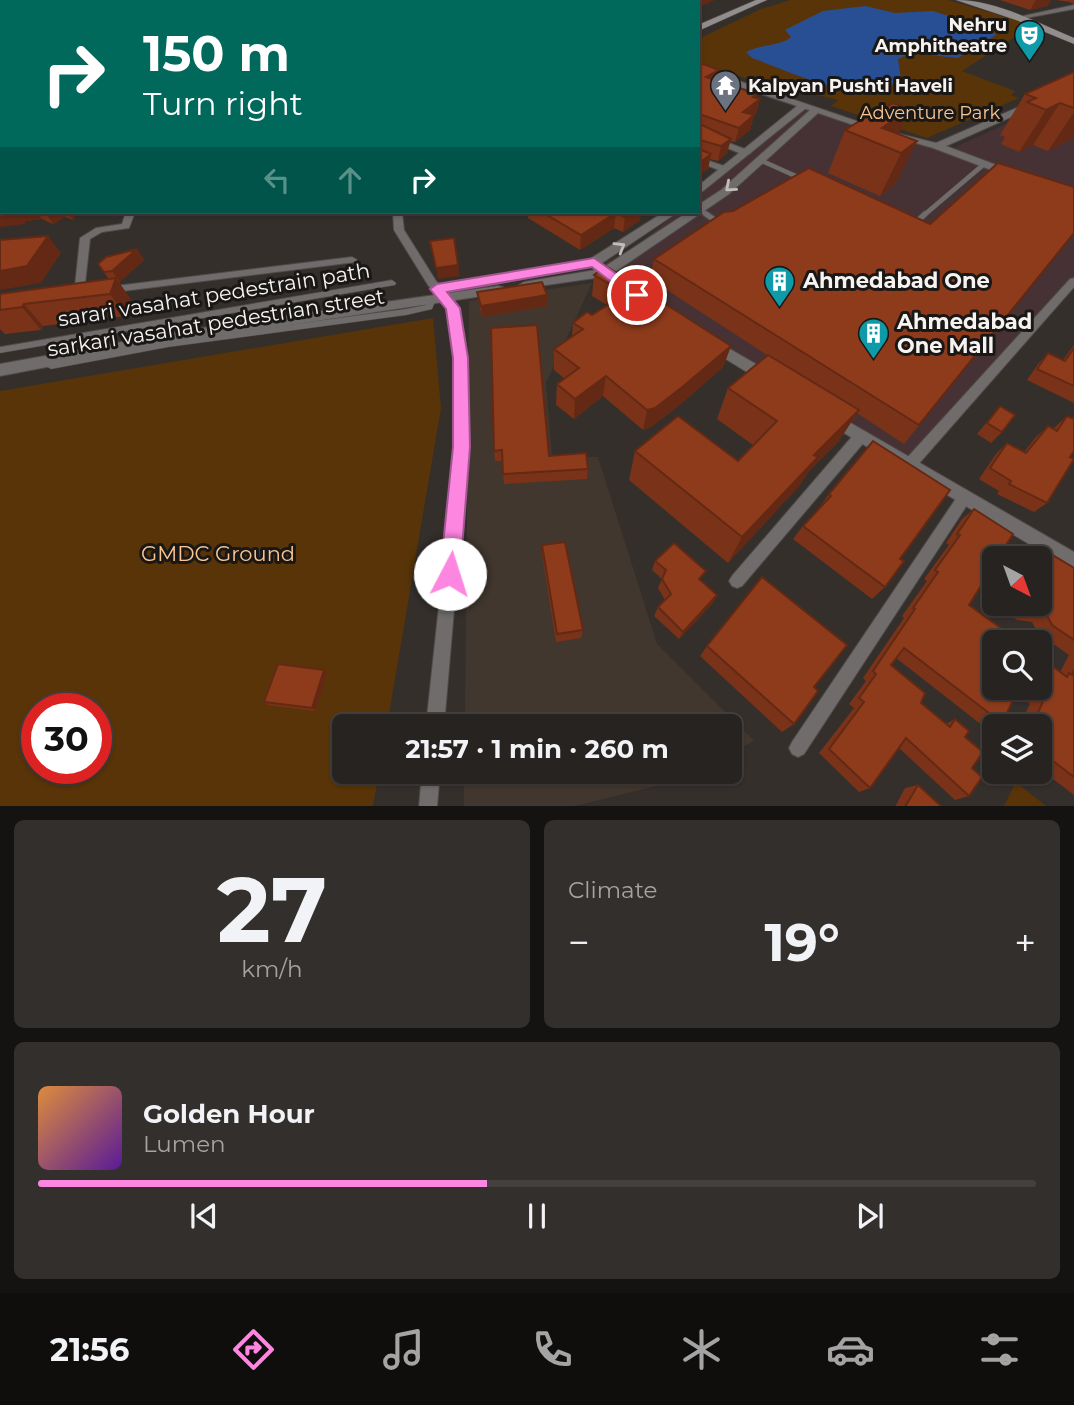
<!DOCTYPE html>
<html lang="en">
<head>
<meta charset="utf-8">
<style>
  body { margin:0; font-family:Montserrat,sans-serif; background:#332f2d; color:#f1f3f6; height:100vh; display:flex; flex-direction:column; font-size:26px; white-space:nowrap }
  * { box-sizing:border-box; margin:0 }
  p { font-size:23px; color:#a4a4a5 }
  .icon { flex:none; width:38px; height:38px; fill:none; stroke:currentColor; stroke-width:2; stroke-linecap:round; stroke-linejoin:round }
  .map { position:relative; height:806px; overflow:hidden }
  .side { display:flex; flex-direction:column; gap:14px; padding:14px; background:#151312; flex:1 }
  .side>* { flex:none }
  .top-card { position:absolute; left:0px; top:0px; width:700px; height:214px; box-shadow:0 2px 5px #0004,0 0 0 2px #43403e; background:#00695c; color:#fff; overflow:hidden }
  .needle { width:46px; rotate:139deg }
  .controls { position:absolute; left:982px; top:546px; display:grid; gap:14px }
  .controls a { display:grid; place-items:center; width:70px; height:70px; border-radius:10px; background:#272320; box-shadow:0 2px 5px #0004,0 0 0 2px #43403e; font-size:35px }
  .speed { position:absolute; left:21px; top:693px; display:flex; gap:14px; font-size:35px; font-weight:700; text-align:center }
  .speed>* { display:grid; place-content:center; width:91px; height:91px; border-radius:50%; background:#272320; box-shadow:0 2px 5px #0004,0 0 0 2px #43403e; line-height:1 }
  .speed .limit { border:10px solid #d22; background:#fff; color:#111 }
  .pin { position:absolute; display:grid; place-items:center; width:60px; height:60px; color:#fff; margin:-30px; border:4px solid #fff; border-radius:50%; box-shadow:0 2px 7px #0007 }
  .me { position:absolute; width:77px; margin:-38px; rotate:5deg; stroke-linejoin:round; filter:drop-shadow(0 0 5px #0008) }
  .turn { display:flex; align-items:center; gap:24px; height:147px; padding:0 28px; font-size:32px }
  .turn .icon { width:91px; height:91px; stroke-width:2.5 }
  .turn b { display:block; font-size:49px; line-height:60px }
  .lanes { display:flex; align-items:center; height:66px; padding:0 28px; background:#0003; justify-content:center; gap:35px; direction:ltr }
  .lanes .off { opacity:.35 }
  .big { font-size:52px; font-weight:700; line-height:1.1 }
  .side .card { flex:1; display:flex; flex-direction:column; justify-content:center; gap:10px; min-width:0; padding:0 24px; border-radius:10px; background:#332f2d }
  .side .dial { align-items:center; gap:0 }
  .dial b { font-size:91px; line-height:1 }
  .song { display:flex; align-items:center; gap:21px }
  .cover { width:84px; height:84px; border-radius:10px; background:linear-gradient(135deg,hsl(30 70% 55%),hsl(270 70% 35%)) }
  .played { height:7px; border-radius:4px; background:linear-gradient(90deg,#fd86e1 45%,#43403e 45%) }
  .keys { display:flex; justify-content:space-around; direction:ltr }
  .heat { display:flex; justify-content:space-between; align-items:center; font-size:38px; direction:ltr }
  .side .tiles { flex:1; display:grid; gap:14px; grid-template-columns:1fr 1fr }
  .card:last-child { grid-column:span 2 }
  .trip { position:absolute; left:332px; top:714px; width:410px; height:70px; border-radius:10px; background:#272320; box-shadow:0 2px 5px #0004,0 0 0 2px #43403e; font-weight:700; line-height:70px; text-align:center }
  .tabs { display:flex; height:112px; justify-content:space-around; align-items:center; background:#100e0d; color:#a4a4a5 }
  .tabs .icon { width:49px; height:49px }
  .tabs .current { color:#fd86e1 }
  .tabs b { font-size:32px; color:#f1f3f6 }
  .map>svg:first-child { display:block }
</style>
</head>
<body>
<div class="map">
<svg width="1074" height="807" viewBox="0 0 1074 807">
  <rect width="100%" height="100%" fill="#342f2b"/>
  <g fill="#463234">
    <polygon points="1074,93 1074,189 1022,176 963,154 955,147"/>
    <polygon points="807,107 1074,193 1074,277 908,459 626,292 599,266 632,249 678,212 698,212 698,195"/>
  </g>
  <g fill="#41372e">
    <polygon points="592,283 546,383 552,456 598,457 657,644 754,741 730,753 730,726 465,726 469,301"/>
    <polygon points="464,772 694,772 676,781 571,807 464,806"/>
  </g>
  <polygon fill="#453238" points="0,0 302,0 303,2 2,2 0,64"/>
  <g fill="#583408" fill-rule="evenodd">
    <polygon points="790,0 948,0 1016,20 1046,34 1018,35 962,71 1015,91 1011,95 1019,98 927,138 831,106 838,100 745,78 698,62 698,39 761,9"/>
    <path d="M433,318L441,408L387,726H345V772H379L373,806L0,807V391ZM37,709H96V768H37Z"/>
    <polygon points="1016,782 1046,806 1004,806"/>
  </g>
  <path fill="#284f93" d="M865,6L895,13L933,11L991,29L996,35L958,58L911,53L898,59L901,79C860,108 795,73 752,58L746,52C761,44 781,46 791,37L785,30L823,11Z"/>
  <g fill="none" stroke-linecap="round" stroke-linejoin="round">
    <defs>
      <g id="service-far1">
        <polyline points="760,160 800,178"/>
        <polyline points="700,210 709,216"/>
        <polyline points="923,216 983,165"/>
      </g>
      <g id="service">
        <polyline points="706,214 719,223"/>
        <polyline points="914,224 925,214"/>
      </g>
      <g id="pedestrian">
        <polygon points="392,280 396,283 395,285 0,353 0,347"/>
        <polygon points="432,296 436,299 432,309 406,315 168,347 51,369 46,366 51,363 168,341 406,309 426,305 429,297"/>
      </g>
      <g id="minor">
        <polygon points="115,0 121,0 114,2"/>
        <rect x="260" y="0" width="6" height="2"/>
        <polygon points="1074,5 1074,9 1026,18 1023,16"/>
        <polygon points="698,131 750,151 751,153 744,155 698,136"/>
        <polygon points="698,157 727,167 728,169 724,172 698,162"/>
        <polygon points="126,212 135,212 129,228 102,232 90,239 84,293 80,296 72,296 71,294 75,286 80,238 96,228 122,224"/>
        <polygon points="393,212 402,212 404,230 436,281 458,308 467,358 468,447 444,726 426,726 456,447 455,358 448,309 428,285 394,230"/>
        <polygon points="352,257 357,260 356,262 107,293 102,290 107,287"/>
        <polygon points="1074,278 1074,287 915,468 910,470 905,468 903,464 905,460 1070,279"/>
        <polygon points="861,431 866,432 867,436 866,440 742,586 737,588 732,586 729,581 732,576 856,432"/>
        <polygon points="964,492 969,494 971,498 969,502 804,754 798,757 792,754 789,748 792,742 959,494"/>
        <polygon points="422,772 440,772 437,807 419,807"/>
      </g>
      <g id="tertiary">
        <polygon points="307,0 315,0 316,2 308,2"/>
        <polygon points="698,67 880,129 871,131 818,113 729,194 609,276 519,289 517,286 524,282 601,269 688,212 698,212 698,205 721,190 810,110 805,109 698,195 698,186 797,106 698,73"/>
        <polygon points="1074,83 1074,89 946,146 1015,172 1015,176 1007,176 933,148 891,136 896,133 936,143"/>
        <polygon points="664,212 678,212 599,265 479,287 472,283 479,279 590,259"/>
        <polygon points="498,286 503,287 503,293 188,340 0,376 0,364 188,330"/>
        <polygon points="711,338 775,375 778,379 775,383 765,383 706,347 704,343"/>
        <polygon points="830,411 1074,552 1074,571 824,421 822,417 824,413"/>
      </g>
      <g id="secondary">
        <polygon points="756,0 767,0 698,31 698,25"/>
        <path d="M956,0C996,0 1038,23 1074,38V44L1016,20Z"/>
        <polygon points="2,71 2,78 0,78 0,72"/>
      </g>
    </defs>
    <use href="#service-far1" stroke="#4f4a47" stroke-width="5"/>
    <use href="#service" stroke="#4f4a47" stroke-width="7"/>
    <use href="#pedestrian" stroke="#4f4a47" stroke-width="1"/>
    <use href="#minor" stroke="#4f4a47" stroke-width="2"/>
    <use href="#tertiary" stroke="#4f4a47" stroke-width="2"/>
    <use href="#secondary" stroke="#4f4a47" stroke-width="1"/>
    <use href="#service-far1" stroke="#706c6c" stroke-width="4.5"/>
    <use href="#service" stroke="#706c6c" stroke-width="5"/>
    <use href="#pedestrian" fill="#706c6c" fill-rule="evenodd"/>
    <use href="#minor" fill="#706c6c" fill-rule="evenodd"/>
    <use href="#tertiary" fill="#706c6c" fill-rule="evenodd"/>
    <use href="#secondary" fill="#938e8e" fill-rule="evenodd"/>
  </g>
  <g fill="#7a3318">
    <polygon points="321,0 714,0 698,7 698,2 322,2"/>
    <polygon points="1000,0 1051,0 1047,6 1030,10"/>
    <polygon points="1056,0 1074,0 1074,4 1069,2"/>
    <polygon points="698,67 719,70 717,81 757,94 756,98 760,99 756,114 754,115 750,130 735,142 730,141 727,153 718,161 710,159 708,169 698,176"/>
    <polygon points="1074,72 1074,137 1048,151 1033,145 1019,152 1001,144 1005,137 1000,135 1025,94"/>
    <polygon points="910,109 898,134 917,141 895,184 880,196 828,173 845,130 877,113"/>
    <polygon points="2,212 77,212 73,220 65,217 53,224 42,219 25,221 24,224"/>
    <polygon points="528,212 641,212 640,220 623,232 614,228 580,250 528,218"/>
    <polygon points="930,224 1074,233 904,444 857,413 839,441 809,471 799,486 728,563 629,480 635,451 738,461 753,445 717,419 728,388 767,355 650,279 654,259"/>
    <polygon points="137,249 144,260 119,282 131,300 126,316 43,326 41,330 5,334 0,329 0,294 109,279 98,264"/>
    <polygon points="594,275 731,346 723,367 676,408 651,427 643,430 603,396 574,419 556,405 557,384 565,379 554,370 554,349 572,337 573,323 592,315 607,305 592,296"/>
    <polygon points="477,292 547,295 547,306 482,317 479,304"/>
    <polygon points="491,328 549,456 588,469 587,479 504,484 502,461 495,461 494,451"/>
    <polygon points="1074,345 1074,403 1027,380 1038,364 1048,353 1063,360"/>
    <polygon points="1000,406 1002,432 991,443 977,434"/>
    <polygon points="1067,416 1072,419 1074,416 1074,451 1070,457 1047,503 1034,512 997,494 999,491 979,479 996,454 1007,443 1024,452 1036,437 1048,426 1053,429"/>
    <polygon points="829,494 900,559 885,587 872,599 793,539 803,526 819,508"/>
    <polygon points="974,509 969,605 994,688 1040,688 1060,672 1069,655 1038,633 1032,622 1017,620 996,605 1040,604 1040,558 1027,558 1041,548 1074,568 1074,795 1040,769 1040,726 1019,726 1030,704 1017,694 1002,723 987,729 896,658 891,665 921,703 946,724 955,719 965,737 972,768 969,796 955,800 899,748 870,788 859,792 819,753 854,708 849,704 866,681 863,678 904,618 902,616 927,581 924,579 949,545 946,543 962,519"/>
    <polygon points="542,545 583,630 581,638 556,642 542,554"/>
    <polygon points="655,561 701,581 717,595 712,604 679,639 654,616 658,607 665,600 658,588 662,579 652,570"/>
    <polygon points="707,646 814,687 794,724 782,732 700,656"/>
    <polygon points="324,670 327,674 315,711 268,705 264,702"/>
    <polygon points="918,785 942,807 895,807 905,788"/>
  </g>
  <g fill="#632914">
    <rect x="145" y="0" width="108" height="2"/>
    <polygon points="689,0 714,0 698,7 698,2 686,2"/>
    <polygon points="1036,0 1051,0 1047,6 1030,10"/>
    <polygon points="719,70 716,84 706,77"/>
    <polygon points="757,94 754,104 760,99 756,114 740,126 743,112 753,97"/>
    <polygon points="1060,103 1033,145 1019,152 1046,110"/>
    <polygon points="910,109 891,149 882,128"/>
    <polygon points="1074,112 1074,137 1048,151"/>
    <polygon points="754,115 750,130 735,142 739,128"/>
    <polygon points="731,139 727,153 718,161 721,146"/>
    <polygon points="917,141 895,184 880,196 901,153"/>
    <polygon points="711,154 708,169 698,176 698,164"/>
    <polygon points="16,212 37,212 42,219 25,221 24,224 0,227 0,215"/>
    <polygon points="45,212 62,212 65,217 53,224"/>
    <polygon points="67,212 77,212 73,220"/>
    <polygon points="630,212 641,212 640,220 623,232 625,217"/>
    <polygon points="616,213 614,228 580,250 581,235"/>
    <polygon points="48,236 61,253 41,283 0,290 0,271"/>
    <polygon points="137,249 144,260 120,282 112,271"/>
    <polygon points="458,265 460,276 438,279 436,268"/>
    <polygon points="116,278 131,300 126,316 110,294"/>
    <polygon points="547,295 547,306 482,317 481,306"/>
    <polygon points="24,304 43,326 41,330 22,307"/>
    <polygon points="731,346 723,367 676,408 651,427 643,430 647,410"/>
    <polygon points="606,376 603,396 574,419 575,399"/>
    <polygon points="859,410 839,441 809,471 799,486 728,563 742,537 814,455"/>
    <polygon points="717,595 712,604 679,639 683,632"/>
    <polygon points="324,670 327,674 315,711 312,708"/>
  </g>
  <g fill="#8e3b1c" stroke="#632914" stroke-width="2">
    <polygon points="325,0 397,0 398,2 326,2"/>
    <polygon points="401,0 569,0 568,2 404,2"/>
    <polygon points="575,0 689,0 686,2 579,2"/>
    <polygon points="703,64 719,70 706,77 757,94 753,97 760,99 743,112 754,115 739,128 699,114 700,124 731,139 721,146 700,140 699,149 711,154 698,164 698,67"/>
    <polygon points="1074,72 1074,108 1060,103 1046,110 1027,102 1036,98 1025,94"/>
    <polygon points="893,103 910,109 882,128 917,141 901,153 845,130 874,112 877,113"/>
    <polygon points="998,163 1074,187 1074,233 919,425 654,259 724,212 733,211 809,168 930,224"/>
    <polygon points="0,185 2,185 2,212 16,212 15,213 0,215"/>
    <polygon points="542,212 632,212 625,217 616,213 581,235"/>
    <polygon points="48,236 27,266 0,271 0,240"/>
    <polygon points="454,238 458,265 436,268 430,241"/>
    <polygon points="137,249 112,271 104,272 98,264 106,257"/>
    <polygon points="606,266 731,346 681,388 655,408 647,410 606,376 575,399 557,384 579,368 554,349 583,329 573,323 587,312 592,315 623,295 623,292 594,275"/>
    <polygon points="116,278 110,294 24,304 22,307 0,310 0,294"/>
    <polygon points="542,282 547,295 481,306 477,292"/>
    <polygon points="537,325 549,456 586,453 588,469 503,474 502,450 494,451 491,328"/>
    <polygon points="1074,348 1074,386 1037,369 1048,353 1065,361"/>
    <polygon points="768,355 859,410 814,455 818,457 742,537 635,451 678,416 738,461 777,421 728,388"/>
    <polygon points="1000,406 1015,415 1002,432 987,423"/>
    <polygon points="1067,416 1074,419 1074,451 1070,457 1074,459 1047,503 1009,484 1011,481 990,468 1007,443 1026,453 1048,426 1057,431"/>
    <polygon points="873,441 950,490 900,559 904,561 885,587 803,526 831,496 829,494"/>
    <polygon points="974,509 1013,534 998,558 994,558 994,565 969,605 1020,642 994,642 994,688 1019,688 1002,723 904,648 891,665 925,693 921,703 950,727 955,719 969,731 965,737 983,752 972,768 982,777 969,796 906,738 870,788 829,749 864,702 859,698 876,674 873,671 915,609 913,608 938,572 935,570 960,535 957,534"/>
    <polygon points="565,542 583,630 557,634 542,545"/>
    <polygon points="674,543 706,571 699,579 717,595 683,632 658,607 671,594 662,579 666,570 655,561"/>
    <polygon points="1041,548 1074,568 1074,640 1052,625 1046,614 1031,612 1020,604 1040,604 1040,558 1035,558"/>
    <polygon points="762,577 847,645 814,687 818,691 794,724 707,646"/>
    <polygon points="1040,657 1067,677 1069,673 1072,675 1074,670 1074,777 1040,751 1040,726 1032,726 1045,697 1033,688 1040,688"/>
    <polygon points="278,664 324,670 312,708 264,702"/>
    <polygon points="918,785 942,807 905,807"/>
  </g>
  <defs><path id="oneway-chevron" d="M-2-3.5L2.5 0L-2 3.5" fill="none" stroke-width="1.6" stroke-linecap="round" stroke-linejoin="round" transform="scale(1.75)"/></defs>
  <g stroke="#c0bdbb">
    <use href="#oneway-chevron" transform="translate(730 187) rotate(139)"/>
    <use href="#oneway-chevron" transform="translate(620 247) rotate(-31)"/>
  </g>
  <polygon fill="#fd86e1" stroke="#a45792" stroke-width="2" points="594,258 642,292 642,298 632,298 592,267 447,292 460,308 468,358 470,447 460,574 457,580 450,583 443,580 440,574 453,447 453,358 446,309 430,289 437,284"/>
  <defs>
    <symbol id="theatre-pin" viewBox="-11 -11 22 30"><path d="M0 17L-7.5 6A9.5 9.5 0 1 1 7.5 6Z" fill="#0f9aa8" stroke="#1a1816"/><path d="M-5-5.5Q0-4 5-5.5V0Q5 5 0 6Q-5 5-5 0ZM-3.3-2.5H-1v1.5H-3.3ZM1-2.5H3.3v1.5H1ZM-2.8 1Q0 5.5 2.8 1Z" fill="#fff"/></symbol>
    <symbol id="temple-pin" viewBox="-11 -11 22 30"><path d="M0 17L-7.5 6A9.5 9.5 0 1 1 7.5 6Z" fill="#6b7280" stroke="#1a1816"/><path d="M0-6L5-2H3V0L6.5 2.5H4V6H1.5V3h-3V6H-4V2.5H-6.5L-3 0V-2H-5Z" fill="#fff"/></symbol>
    <symbol id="building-pin" viewBox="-11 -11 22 30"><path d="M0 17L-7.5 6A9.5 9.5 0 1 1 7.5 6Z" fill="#0f9aa8" stroke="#1a1816"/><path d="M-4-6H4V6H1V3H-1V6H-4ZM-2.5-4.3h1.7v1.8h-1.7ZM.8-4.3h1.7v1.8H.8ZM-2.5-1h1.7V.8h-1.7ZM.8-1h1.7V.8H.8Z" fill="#fff"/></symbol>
  </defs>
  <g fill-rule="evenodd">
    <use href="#theatre-pin" x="1012" y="18" width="35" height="47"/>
    <use href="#temple-pin" x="708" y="68" width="35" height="47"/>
    <use href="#building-pin" x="762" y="264" width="35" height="47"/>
    <use href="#building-pin" x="856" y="316" width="35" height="47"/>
  </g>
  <g text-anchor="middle" stroke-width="6" stroke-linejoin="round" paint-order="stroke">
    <g font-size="18" font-weight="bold" fill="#f6f3f0" stroke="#1a1816" text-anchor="end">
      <text x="1007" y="31">Nehru<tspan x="1007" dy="21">Amphitheatre</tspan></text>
      <text x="748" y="92" text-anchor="start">Kalpyan Pushti Haveli</text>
    </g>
    <g font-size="18" fill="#fbc592" stroke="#1a1816">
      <text x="930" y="119">Adventure Park</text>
    </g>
    <g font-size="21" font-weight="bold" fill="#f6f3f0" stroke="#1a1816" text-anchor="start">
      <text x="803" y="288">Ahmedabad One</text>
      <text x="897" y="329">Ahmedabad<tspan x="897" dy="24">One Mall</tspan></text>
    </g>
    <g font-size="21" fill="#f6f3f0" stroke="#1a1816">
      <text transform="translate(214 295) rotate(-9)" y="7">sarari vasahat pedestrain path</text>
      <text transform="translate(216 323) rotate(-9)" y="7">sarkari vasahat pedestrian street</text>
    </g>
    <g font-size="21" fill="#fbc592" stroke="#1a1816">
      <text x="218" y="561">GMDC Ground</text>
    </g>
  </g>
</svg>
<div class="controls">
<a><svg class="needle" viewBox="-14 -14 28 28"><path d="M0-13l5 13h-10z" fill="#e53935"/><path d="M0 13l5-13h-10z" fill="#a4a4a5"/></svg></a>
<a><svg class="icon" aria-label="search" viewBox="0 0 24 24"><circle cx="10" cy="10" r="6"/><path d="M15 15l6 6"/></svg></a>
<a><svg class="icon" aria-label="layers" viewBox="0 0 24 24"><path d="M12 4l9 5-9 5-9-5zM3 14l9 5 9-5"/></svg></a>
</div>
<div class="speed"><div class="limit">30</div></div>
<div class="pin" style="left:637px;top:295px;background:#d93025"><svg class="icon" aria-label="arrive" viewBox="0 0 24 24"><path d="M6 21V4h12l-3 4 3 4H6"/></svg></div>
<svg class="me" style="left:450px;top:574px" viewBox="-20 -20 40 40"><circle r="19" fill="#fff"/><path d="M0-13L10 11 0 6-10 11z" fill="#fd86e1"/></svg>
<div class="trip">21:57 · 1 min · 260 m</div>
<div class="top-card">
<div class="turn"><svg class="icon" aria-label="right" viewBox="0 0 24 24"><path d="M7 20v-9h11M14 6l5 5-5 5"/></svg><div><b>150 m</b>Turn right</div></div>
<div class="lanes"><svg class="icon off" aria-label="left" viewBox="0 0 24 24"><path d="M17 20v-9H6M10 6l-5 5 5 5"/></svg><svg class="icon off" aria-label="ahead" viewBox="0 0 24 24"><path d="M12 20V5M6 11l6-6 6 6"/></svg><svg class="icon" aria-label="right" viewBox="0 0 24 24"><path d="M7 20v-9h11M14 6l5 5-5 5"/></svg></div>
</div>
</div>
<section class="side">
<div class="tiles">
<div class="card dial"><b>27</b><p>km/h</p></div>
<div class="card"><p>Climate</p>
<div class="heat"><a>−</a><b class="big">19°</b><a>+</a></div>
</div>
<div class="card">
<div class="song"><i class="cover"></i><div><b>Golden Hour</b><p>Lumen</p></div></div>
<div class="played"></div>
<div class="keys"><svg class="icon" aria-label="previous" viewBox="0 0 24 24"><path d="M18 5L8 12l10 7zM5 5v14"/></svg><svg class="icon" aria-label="pause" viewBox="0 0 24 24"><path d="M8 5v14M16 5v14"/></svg><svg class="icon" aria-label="next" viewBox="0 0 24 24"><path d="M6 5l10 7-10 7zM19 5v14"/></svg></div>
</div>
</div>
</section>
<nav class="tabs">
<b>21:56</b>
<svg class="icon current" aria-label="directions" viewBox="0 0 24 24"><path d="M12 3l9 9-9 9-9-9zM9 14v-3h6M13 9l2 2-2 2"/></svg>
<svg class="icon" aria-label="music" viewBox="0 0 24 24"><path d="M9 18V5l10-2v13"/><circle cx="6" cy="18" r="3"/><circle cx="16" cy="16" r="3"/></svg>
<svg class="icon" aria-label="phone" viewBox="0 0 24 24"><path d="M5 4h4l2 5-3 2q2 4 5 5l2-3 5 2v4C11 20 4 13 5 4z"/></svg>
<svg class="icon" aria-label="climate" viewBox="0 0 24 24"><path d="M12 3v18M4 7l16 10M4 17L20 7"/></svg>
<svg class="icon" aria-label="car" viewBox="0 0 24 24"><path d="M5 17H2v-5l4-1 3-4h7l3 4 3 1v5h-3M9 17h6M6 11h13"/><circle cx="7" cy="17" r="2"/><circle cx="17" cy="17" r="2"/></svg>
<svg class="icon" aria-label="filters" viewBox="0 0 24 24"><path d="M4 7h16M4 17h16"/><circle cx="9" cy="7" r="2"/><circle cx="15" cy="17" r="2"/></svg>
</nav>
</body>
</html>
